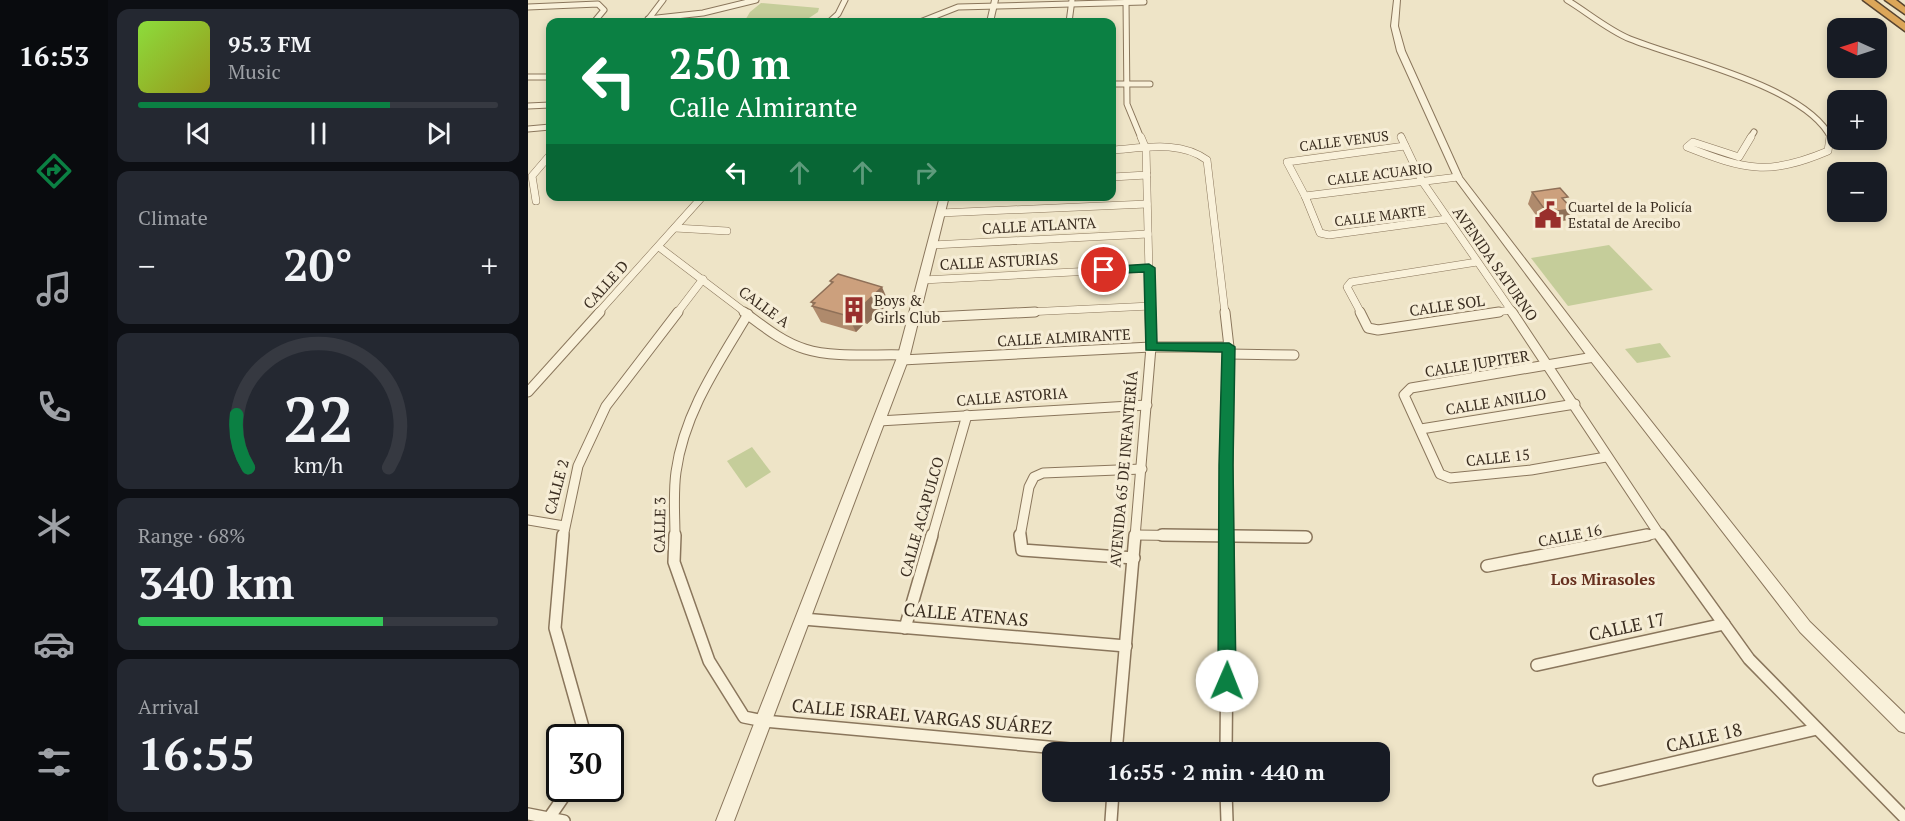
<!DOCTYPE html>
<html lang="en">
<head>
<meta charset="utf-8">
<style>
  body { margin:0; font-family:"PT Serif",serif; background:#242831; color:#f1f3f6; height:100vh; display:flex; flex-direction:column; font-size:22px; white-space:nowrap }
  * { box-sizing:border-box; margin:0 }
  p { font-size:20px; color:#9ea1a6 }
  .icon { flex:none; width:33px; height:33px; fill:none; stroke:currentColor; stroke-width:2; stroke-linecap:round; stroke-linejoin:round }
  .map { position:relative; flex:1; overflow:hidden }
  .drawer { display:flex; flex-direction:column; gap:9px; padding:9px; background:#0d0f14; width:420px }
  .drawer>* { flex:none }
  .top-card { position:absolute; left:18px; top:18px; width:570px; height:183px; border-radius:12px; box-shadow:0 3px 9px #0003; background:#0b8043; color:#fff; overflow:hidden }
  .needle { width:39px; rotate:273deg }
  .controls { position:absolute; left:1299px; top:18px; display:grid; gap:12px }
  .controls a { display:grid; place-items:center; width:60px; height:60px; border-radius:12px; background:#171b24; box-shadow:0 3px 9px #0003; font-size:30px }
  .speed { position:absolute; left:18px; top:724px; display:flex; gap:12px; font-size:30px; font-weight:700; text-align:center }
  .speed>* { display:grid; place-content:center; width:78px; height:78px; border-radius:50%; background:#171b24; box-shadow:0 3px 9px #0003; line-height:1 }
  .speed .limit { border:3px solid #111; border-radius:9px; background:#fff; color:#111 }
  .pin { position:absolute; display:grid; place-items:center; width:51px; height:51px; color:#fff; margin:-26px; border:3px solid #fff; border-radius:50%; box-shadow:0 2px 6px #0007 }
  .me { position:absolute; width:66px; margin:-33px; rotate:1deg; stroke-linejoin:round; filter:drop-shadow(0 0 4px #0008) }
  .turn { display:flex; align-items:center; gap:21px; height:126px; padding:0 24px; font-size:27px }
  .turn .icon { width:78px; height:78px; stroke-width:2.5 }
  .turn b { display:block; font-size:42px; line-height:51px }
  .lanes { display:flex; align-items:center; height:57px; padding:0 24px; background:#0003; justify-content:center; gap:30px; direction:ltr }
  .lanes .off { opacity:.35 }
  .big { font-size:45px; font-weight:800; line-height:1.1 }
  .drawer .widget { flex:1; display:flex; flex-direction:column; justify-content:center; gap:9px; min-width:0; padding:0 21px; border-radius:12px; background:#242831 }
  .drawer .dial { align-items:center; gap:0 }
  .dial svg { height:156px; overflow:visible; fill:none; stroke:#363941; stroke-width:7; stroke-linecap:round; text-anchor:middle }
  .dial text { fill:#f1f3f6; stroke:none }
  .song { display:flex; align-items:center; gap:18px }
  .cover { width:72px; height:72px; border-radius:9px; background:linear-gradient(135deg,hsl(90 70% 55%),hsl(60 70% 35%)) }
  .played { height:6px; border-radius:3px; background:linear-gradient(90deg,#0b8043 70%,#363941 70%) }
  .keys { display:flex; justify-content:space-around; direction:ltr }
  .heat { display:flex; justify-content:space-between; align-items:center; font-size:33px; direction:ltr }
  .charge { height:9px; border-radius:4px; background:linear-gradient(90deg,#34c759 68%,#363941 0) }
  .trip { position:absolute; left:514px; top:742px; width:348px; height:60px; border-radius:12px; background:#171b24; box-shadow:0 3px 9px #0003; font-weight:800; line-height:60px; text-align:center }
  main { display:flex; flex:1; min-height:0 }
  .tab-bar { display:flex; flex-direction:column; width:108px; justify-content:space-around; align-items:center; background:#090b0e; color:#9ea1a6 }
  .tab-bar .icon { width:42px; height:42px }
  .tab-bar .active { color:#0b8043 }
  .tab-bar b { font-size:27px; color:#f1f3f6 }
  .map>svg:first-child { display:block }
</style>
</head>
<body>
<main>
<nav class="tab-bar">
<b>16:53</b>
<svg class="icon active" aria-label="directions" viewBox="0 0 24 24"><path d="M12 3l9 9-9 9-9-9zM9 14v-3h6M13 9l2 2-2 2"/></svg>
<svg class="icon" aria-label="music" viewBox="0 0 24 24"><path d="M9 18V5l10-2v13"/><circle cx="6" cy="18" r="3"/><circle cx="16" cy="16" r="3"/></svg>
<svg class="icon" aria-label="phone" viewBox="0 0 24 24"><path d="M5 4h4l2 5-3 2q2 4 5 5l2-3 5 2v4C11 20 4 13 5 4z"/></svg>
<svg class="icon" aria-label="climate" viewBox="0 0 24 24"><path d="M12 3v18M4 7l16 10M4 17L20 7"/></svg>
<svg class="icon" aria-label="car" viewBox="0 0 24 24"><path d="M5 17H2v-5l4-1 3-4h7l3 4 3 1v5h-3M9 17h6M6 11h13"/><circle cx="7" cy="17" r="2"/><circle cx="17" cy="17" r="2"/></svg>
<svg class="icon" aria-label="filters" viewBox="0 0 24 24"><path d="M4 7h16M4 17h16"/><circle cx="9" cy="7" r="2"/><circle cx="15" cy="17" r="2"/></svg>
</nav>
<section class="drawer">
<div class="widget">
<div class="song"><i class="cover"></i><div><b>95.3 FM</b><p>Music</p></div></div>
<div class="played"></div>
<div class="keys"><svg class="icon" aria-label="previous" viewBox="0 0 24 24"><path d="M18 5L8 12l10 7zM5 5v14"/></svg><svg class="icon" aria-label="pause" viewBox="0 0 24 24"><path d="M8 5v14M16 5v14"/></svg><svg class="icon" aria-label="next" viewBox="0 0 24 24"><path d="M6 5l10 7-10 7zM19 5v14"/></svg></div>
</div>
<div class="widget"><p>Climate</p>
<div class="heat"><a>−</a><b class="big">20°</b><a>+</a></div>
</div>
<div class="widget dial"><svg viewBox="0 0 100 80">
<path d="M14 69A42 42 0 1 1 86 69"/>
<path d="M14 69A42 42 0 0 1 8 42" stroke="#0b8043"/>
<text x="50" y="56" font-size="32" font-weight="700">22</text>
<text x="50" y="72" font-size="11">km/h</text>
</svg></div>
<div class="widget"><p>Range · 68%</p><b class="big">340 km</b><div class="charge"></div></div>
<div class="widget"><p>Arrival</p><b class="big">16:55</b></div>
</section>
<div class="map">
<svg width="1377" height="821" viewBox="0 0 1377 821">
  <rect width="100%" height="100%" fill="#eee4c7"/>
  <g fill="#c5cd9a">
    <polygon points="233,3 291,8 290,12 275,22 216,22 222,12"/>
    <polygon points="1081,245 1125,290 1040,306 1003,258"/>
    <polygon points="1132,343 1143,357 1109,363 1097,349"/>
    <polygon points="224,447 243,472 218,488 199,461"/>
  </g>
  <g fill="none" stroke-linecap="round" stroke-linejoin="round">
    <defs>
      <g id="minor-far3">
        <polyline points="598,0 599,104 613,138"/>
        <path d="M1039,0C1059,12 1080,30 1102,39C1154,60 1278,86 1303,138"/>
        <polyline points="0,7 70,4 76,10 66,22"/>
        <polyline points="120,19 175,13 228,0"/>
        <polyline points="119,21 135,0"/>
        <polyline points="301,22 310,14 317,0"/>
        <polyline points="392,22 430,7 616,2"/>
        <polyline points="541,22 544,0"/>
        <polyline points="0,77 22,77"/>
        <polyline points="584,84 622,84"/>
        <polyline points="0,106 22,105"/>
        <polyline points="0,129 22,127"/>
        <polyline points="873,136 874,138"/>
        <polyline points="1222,138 1226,132"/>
      </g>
      <g id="minor-far2">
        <polyline points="613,137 618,149 622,313"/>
        <polyline points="873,137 894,181 985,313"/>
        <path d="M1223,137L1211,157L1165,142L1159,147C1217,170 1241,176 1300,151L1302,137"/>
        <polyline points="877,146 759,162 777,196 792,233 801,235 919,219"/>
        <path d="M584,150C615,148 652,140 679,160L697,313"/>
        <polyline points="584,177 619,175"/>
        <polyline points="777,196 930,177"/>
        <polyline points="8,201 4,176 22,155"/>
        <polyline points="412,213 619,204"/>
        <polyline points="147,228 199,231"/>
        <polyline points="404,245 620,234"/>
        <polyline points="131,247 218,313"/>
        <polyline points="395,280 621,268"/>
        <polyline points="70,313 175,196"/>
        <polyline points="149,313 175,279"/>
        <polyline points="477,313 623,306"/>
        <polyline points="833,313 819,287 823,282 949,262"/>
        <polyline points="961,313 983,310"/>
      </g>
      <g id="minor-far1">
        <path d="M216,312C235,326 254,342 277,349C305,358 346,354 376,355"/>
        <polyline points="697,312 701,347 700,537"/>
        <polyline points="832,312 840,328 850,330 971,312"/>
        <polyline points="984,312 1133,537"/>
        <polyline points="385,318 507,312"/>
        <polyline points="701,354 766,355"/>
        <polyline points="1066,357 883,388 876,395 912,474 922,478 1003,470 1078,457"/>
        <polyline points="374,360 623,347 701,347"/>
        <polyline points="0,392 72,312"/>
        <polyline points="351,421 619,405"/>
        <polyline points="893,429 1047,404"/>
        <polyline points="0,520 36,526"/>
        <polyline points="608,535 761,537"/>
        <polyline points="35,537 50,466 78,406 150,312"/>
        <path d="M147,537C147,516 145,493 148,472C156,413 190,364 220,314"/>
        <polyline points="404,537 439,415"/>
        <polyline points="492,537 501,487 506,477 515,473 614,469"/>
        <polyline points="607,537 623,347 622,312"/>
        <polyline points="1112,537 1130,533"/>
      </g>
      <g id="minor">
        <polyline points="35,535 27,628 58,738"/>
        <polyline points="147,535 146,562 181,661 216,717 236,721 585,753"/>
        <polyline points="492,535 494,550 606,558"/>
        <polyline points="634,535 778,537"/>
        <polyline points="1132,535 1221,659 1377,818"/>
        <polyline points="959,566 1119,535"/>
        <polyline points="275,619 598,646"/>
        <polyline points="377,628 404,535"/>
        <polyline points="1009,665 1196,624"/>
        <polyline points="588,753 607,535"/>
        <polyline points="698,753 700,535"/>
        <polyline points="1071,780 1289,729"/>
        <polyline points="698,792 699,821"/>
        <polyline points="0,814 36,821"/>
        <polyline points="21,818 41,789"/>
        <polyline points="583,821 585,792"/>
      </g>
      <g id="tertiary">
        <polygon points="464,0 470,0 465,22 459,22"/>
        <polygon points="866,0 872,0 870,26 877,51 934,177 1070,354 1282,622 1377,714 1377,733 1371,731 1272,632 1062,360 927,179 869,51 863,26"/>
        <polygon points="412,196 421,196 382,355 206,821 188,821 370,355"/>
      </g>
      <g id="motorway">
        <polygon points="1335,0 1346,0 1377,23 1377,31"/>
        <polygon points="1357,0 1368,0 1377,7 1377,14"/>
      </g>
    </defs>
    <use href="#minor-far3" stroke="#8a765c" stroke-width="7"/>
    <use href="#minor-far2" stroke="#8a765c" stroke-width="8"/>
    <use href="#minor-far1" stroke="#8a765c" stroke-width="11"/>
    <use href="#minor" stroke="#8a765c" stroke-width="14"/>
    <use href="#tertiary" stroke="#8a765c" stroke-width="2"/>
    <use href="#motorway" stroke="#584430" stroke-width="3"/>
    <use href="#minor-far3" stroke="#f9f1da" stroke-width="5"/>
    <use href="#minor-far2" stroke="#f9f1da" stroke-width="7"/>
    <use href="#minor-far1" stroke="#f9f1da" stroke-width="9"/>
    <use href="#minor" stroke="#f9f1da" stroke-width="11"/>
    <use href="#tertiary" fill="#f9f1da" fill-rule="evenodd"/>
    <use href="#motorway" fill="#dca659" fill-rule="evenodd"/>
  </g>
  <g fill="#af8a6c">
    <polygon points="1004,192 1038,202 1044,209 1039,220 1017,224 1012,221 1000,204"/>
    <polygon points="302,281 361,303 339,324 337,323 328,332 293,322 284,306 285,305 283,302 303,284"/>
  </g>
  <g fill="#8f7058">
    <polygon points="1044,209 1039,220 1017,224 1022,212"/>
    <polygon points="354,287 361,303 339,324 332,308"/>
    <polygon points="329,307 337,323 328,332 320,316"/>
  </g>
  <g fill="#cca07d" stroke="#8f7058" stroke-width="1.5">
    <polygon points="1032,188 1040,197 1034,198 1044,209 1022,212 1017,210 1004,192"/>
    <polygon points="310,274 354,287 332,308 329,307 320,316 284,306 287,303 283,302 305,282 302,281"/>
  </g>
  <polygon fill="#0b8043" stroke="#07532c" stroke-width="1.5" points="621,264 627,268 629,343 701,343 707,347 705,465 708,681 705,688 699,690 693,688 690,681 691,465 694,352 618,350 616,272 576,274 570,270 576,267"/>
  <defs>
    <symbol id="civic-bare" viewBox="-9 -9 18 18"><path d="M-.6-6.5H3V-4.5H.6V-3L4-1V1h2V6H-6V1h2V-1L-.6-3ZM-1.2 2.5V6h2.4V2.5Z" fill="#992f2c" stroke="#f6edd6" stroke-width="2.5" paint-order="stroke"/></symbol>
    <symbol id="building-bare" viewBox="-9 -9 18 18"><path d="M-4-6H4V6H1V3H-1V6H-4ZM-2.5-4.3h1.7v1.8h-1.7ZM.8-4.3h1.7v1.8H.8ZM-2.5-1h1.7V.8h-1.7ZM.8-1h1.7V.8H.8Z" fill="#992f2c" stroke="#f6edd6" stroke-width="2.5" paint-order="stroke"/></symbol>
  </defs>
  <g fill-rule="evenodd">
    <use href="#civic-bare" x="1001" y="196" width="38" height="38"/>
    <use href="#building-bare" x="307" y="291" width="38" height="38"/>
  </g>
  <g text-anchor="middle" stroke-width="6" stroke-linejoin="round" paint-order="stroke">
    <g font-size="14" fill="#3a2d20" stroke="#f6edd6">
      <text transform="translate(816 141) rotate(-7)" y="5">CALLE VENUS</text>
      <text transform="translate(852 174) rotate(-7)" y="5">CALLE ACUARIO</text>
      <text transform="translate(852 216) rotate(-7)" y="5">CALLE MARTE</text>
    </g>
    <g font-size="14" fill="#3a2d20" stroke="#f6edd6" text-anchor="start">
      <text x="1040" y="212">Cuartel de la Policía<tspan x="1040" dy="16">Estatal de Arecibo</tspan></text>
    </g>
    <g font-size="15" fill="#3a2d20" stroke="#f6edd6">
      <text transform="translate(511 226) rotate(-3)" y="5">CALLE ATLANTA</text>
      <text transform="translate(471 262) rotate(-3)" y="5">CALLE ASTURIAS</text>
      <text transform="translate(967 264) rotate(55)" y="5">AVENIDA SATURNO</text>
      <text transform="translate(78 285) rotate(-48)" y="5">CALLE D</text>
      <text transform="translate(919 306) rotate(-8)" y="5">CALLE SOL</text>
      <text transform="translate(236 307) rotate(36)" y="5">CALLE A</text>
      <text transform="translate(536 338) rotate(-3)" y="5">CALLE ALMIRANTE</text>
      <text transform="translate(949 364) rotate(-9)" y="5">CALLE JUPITER</text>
      <text transform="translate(484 397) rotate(-4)" y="5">CALLE ASTORIA</text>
      <text transform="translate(968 402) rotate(-9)" y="5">CALLE ANILLO</text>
      <text transform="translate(970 458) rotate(-6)" y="5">CALLE 15</text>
      <text transform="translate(596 469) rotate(-85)" y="5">AVENIDA 65 DE INFANTERÍA</text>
      <text transform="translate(29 487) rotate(-75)" y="5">CALLE 2</text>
      <text transform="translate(394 517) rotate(-74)" y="5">CALLE ACAPULCO</text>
      <text transform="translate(132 525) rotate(-89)" y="5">CALLE 3</text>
      <text transform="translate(1042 536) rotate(-11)" y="5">CALLE 16</text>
    </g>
    <g font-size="15" fill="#3a2d20" stroke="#f6edd6" text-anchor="start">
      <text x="346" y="306">Boys &amp;<tspan x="346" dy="17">Girls Club</tspan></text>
    </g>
    <g font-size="16" font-weight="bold" fill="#67301f" stroke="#f6edd6">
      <text x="1075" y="585">Los Mirasoles</text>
    </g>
    <g font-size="18" fill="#3a2d20" stroke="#f6edd6">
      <text transform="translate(438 615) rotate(5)" y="6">CALLE ATENAS</text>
      <text transform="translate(1099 627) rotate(-12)" y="6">CALLE 17</text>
      <text transform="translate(394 717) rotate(5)" y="6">CALLE ISRAEL VARGAS SUÁREZ</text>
      <text transform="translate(1176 738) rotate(-13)" y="6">CALLE 18</text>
    </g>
  </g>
</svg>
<div class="controls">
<a><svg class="needle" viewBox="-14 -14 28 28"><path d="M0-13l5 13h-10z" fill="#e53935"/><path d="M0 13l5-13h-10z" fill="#9ea1a6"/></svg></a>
<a>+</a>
<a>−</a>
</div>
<div class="speed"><div class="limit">30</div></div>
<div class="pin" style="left:576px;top:270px;background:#d93025"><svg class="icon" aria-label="arrive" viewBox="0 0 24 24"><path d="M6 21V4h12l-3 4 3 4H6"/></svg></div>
<svg class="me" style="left:699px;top:681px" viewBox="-20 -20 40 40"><circle r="19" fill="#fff"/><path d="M0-13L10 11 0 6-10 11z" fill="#0b8043"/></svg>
<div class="trip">16:55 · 2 min · 440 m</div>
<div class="top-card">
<div class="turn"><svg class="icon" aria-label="left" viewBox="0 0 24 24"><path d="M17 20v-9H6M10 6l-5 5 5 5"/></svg><div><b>250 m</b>Calle Almirante</div></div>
<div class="lanes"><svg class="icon" aria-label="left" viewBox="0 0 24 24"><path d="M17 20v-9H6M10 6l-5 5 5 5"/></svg><svg class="icon off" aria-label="ahead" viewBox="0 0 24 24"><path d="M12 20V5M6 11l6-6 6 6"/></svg><svg class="icon off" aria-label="ahead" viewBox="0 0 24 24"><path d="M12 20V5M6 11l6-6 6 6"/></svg><svg class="icon off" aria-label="right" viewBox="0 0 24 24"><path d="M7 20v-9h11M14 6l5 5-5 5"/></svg></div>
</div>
</div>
</main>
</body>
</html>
